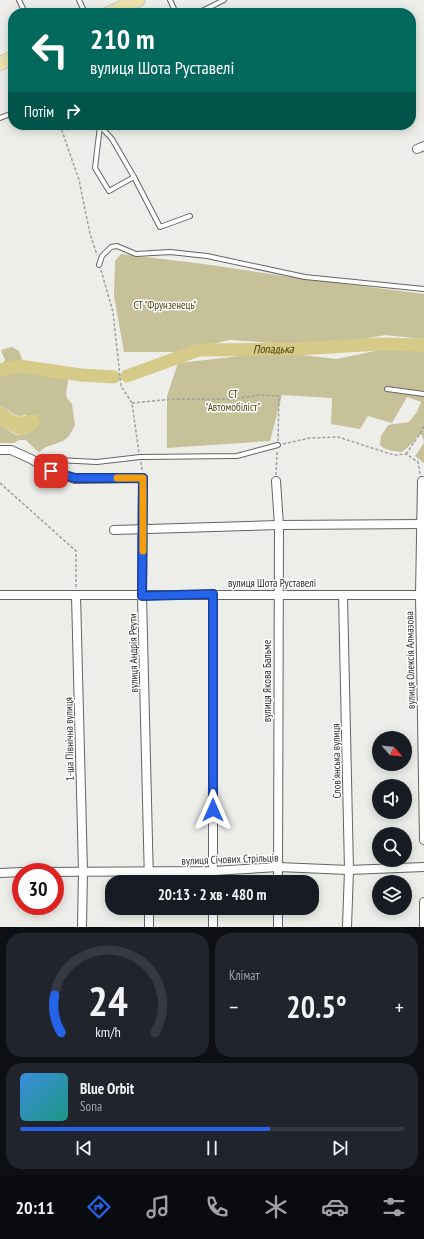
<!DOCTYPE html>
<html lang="uk">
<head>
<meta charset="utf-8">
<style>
  body { margin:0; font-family:"PT Sans Narrow",sans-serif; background:#20242c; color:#f1f3f6; height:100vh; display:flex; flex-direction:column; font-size:15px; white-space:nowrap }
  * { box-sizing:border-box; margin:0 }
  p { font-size:13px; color:#9ea1a6 }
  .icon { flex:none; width:22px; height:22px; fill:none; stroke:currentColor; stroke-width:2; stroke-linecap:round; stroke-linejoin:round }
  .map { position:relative; height:927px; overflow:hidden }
  .side { display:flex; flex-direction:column; gap:6px; padding:6px; background:#0d0f14; flex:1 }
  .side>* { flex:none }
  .guide { position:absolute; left:8px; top:8px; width:408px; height:122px; border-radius:16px; box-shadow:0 2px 10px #0003; background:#00695c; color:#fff; overflow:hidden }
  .needle { width:26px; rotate:117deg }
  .controls { position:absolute; left:372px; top:731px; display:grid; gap:8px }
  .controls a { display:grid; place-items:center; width:40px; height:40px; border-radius:50%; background:#171b24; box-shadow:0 2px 10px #0003; font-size:20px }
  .speed { position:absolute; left:12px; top:863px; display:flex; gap:8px; font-size:20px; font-weight:700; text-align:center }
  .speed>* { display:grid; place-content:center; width:52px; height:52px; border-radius:50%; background:#171b24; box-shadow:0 2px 10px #0003; line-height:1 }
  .speed .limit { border:6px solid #d22; background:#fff; color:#111 }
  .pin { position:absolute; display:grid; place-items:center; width:34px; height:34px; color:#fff; margin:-17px; border-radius:8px; box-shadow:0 2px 6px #0006 }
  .me { position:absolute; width:44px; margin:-22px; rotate:0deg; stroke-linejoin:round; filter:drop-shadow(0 0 3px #0008) }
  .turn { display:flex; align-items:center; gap:14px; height:84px; padding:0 16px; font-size:18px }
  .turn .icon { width:52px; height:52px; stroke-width:2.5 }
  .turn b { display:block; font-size:28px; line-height:34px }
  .then { display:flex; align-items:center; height:38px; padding:0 16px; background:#0003; gap:8px; font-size:15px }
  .big { font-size:30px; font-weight:700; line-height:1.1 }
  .side .card { flex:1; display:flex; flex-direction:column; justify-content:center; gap:6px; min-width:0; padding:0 14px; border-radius:16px; background:#20242c }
  .side .dial { align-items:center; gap:0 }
  .dial svg { height:104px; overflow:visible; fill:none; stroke:#363941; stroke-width:7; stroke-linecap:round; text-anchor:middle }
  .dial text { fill:#f1f3f6; stroke:none }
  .song { display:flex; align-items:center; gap:12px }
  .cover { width:48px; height:48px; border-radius:6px; background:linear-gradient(135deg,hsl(210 70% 55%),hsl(170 70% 35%)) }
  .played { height:4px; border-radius:2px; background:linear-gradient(90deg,#2563eb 65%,#363941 65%) }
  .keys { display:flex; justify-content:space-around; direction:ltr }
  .heat { display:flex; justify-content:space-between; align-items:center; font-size:22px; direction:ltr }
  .side .tiles { flex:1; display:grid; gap:6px; grid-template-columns:1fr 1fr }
  .card:last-child { grid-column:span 2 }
  .trip { position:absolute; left:105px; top:875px; width:214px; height:40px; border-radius:16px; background:#171b24; box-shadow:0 2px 10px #0003; font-weight:700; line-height:40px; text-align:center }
  .dock { display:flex; height:64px; justify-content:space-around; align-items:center; background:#090b0e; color:#9ea1a6 }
  .dock .icon { width:28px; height:28px }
  .dock .on { color:#2563eb }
  .dock b { font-size:18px; color:#f1f3f6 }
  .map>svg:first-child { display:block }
</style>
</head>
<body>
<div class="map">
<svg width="424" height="927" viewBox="0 0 424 927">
  <rect width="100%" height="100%" fill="#ededea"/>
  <g fill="#c7c19a">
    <polygon points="121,254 204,264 291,277 424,294 424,339 385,335 337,344 303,345 230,340 177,352 124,352 114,296 115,261"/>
    <path d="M12,347L19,351L26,370L34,372L50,369H63L68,381L66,394L67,398L72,404L75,425L69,436L63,441L46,447L39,452L35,449L26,440H19L14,443H0V425C6,427 9,431 14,434C24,438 31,431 38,426L25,415C14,419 10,409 0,406V367L5,360L1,351L4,349Z"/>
    <path d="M424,349V463L415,456L424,443L422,435H418L414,442L402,452C394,451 386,451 380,445L381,436L388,425L409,422L417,412L421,402L407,397L392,423L368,416L360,429L331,424L332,398L282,395L270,441L167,448V396L178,363L275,352L336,359L380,350Z"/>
  </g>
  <path fill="#d5ca87" d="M0,406C7,408 10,415 17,416C24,418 30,413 37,415L41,423C35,430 24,439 14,433C9,430 6,427 0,425Z"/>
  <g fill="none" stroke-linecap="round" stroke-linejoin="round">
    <g stroke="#d5ca87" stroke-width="13">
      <polyline points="0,370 19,366 81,375 114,377"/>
      <path id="s1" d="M127,376L199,350L297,349L380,344L424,345"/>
    </g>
    <defs>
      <g id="lane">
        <polyline points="19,0 25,13"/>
        <polyline points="79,0 85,13"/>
        <polyline points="170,0 176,13"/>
        <polyline points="198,13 224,0"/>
        <polyline points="0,118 13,113"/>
        <polyline points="99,125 100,126 95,168 109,191 134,177 160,227 190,216"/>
        <polyline points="100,126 112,139 134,177"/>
        <polyline points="99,265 102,256 111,247 117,246 136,254 170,252 207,256 305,277 424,289"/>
        <polyline points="387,389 424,394"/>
        <polyline points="36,459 97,462 140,457 237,456 278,445"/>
      </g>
      <g id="street">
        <polyline points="417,149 424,146"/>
        <polyline points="0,450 11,450 31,459 51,471 75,479 143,478 142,596 149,882"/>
        <polyline points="276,481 279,525 278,882"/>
        <polyline points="422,481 420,595 424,840"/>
        <polyline points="114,530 279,525 424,524"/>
        <polyline points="213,594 213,882"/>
        <polyline points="0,595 424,595"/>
        <polyline points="76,595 83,871 82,927"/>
        <polyline points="343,595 349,870 347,927"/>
        <polyline points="36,872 214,871 278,867 349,870 424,867"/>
        <polyline points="0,873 21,872"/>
        <polyline points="149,927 149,908"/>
        <polyline points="213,927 213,908"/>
        <polyline points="278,927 278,908"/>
        <polyline points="424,927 424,902"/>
      </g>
      <g id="primary">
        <polyline points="109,13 138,0"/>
        <polyline points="0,64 13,57"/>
      </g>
    </defs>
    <use href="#lane" stroke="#646461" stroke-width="6"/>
    <use href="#street" stroke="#646461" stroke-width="10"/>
    <use href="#primary" stroke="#c9c9c9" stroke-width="15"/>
    <g stroke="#9f9f9d" stroke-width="1.5" stroke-dasharray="3 2" stroke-linecap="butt">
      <polyline points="60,125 79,180 90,234 97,255"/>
      <polyline points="101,270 113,312 121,386 132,403 139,453"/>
      <polyline points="132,403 174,399 234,399 260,395 279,396 278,441"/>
      <polyline points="283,444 310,438 338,437 394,455 406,454 418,462 420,474"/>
      <polyline points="406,454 422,431 424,425"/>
      <polyline points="141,462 142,470"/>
      <polyline points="276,475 277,451"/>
      <polyline points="0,483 76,551 76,587"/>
    </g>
    <use href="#lane" stroke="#fff" stroke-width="4"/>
    <use href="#street" stroke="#fff" stroke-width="8"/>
    <use href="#primary" stroke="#ece3ac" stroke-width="13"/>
  </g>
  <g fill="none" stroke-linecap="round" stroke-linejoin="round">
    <defs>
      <polyline id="route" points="51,471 75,478 143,478 142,596 213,594 213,810"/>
    </defs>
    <use href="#route" stroke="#184099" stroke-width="10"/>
    <use href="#route" stroke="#2563eb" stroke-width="7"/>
    <polyline stroke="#f59e0b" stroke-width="7" points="117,478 143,478 143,551"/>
  </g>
  <g text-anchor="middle" stroke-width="3" stroke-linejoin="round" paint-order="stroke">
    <g font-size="11" fill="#4d4511" stroke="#fff">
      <text x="165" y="309">СТ "Фрунзенець"</text>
      <text x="233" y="398">СТ<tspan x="233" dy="13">"Автомобіліст"</tspan></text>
    </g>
    <g font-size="11" fill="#2f2f2e" stroke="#fff">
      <text x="272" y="587">вулиця Шота Руставелі</text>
      <text transform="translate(133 653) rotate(-91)" y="4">вулиця Андрія Реути</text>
      <text transform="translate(410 660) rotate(-91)" y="4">вулиця Олексія Алмазова</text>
      <text transform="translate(267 681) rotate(-90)" y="4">вулиця Якова Бальме</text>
      <text transform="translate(69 739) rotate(-91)" y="4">1-ша Північна вулиця</text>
      <text transform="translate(336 761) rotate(-91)" y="4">Словʼянська вулиця</text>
      <text transform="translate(230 859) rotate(-2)" y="4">вулиця Січових Стрільців</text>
    </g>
    <g font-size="12" font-style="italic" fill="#4a410c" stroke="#fff">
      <text dy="4" stroke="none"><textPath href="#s1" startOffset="151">Попадька</textPath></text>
    </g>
  </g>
</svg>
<div class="controls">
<a><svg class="needle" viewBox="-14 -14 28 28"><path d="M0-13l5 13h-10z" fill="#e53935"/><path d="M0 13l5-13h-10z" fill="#9ea1a6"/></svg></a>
<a><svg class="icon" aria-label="sound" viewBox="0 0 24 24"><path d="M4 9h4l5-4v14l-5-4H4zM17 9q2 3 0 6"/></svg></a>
<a><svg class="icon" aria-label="search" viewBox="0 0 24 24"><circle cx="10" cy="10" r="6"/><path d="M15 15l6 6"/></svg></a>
<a><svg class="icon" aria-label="layers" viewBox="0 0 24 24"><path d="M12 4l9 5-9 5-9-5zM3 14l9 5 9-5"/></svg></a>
</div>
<div class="speed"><div class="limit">30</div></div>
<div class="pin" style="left:51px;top:471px;background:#d93025"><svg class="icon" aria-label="arrive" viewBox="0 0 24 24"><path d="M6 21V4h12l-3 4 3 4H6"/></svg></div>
<svg class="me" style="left:213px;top:810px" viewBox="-20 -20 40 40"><path d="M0-17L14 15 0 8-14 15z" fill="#2563eb" stroke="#fff" stroke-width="4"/></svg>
<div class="trip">20:13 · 2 хв · 480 m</div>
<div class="guide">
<div class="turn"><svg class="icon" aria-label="left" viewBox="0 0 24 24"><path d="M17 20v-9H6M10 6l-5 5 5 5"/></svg><div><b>210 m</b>вулиця Шота Руставелі</div></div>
<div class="then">Потім<svg class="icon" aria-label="right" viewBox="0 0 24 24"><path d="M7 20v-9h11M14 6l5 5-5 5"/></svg></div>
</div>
</div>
<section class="side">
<div class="tiles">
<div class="card dial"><svg viewBox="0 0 100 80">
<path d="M14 69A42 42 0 1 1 86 69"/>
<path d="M14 69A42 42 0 0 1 9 40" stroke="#2563eb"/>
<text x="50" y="56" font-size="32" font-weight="700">24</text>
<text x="50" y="72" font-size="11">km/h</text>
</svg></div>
<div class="card"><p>Клімат</p>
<div class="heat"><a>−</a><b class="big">20.5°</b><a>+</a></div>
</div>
<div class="card">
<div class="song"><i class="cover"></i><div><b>Blue Orbit</b><p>Sona</p></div></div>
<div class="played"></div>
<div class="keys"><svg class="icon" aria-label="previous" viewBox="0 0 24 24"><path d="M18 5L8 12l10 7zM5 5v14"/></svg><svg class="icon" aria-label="pause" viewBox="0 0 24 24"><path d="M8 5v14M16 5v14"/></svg><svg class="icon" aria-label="next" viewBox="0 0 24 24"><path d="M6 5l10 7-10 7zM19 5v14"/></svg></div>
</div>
</div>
</section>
<nav class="dock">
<b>20:11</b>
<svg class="icon on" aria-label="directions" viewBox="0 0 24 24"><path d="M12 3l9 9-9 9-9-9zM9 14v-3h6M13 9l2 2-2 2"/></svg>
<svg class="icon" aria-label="music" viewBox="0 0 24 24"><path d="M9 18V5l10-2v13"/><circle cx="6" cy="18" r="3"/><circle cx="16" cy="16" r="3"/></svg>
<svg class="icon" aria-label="phone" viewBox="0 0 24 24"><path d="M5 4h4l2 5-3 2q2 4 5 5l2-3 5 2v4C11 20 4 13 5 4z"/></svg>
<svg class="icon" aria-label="climate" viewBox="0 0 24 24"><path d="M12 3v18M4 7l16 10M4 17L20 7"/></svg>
<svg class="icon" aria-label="car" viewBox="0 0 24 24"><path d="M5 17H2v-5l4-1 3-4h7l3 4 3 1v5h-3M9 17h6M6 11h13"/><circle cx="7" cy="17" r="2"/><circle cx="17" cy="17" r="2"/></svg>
<svg class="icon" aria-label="filters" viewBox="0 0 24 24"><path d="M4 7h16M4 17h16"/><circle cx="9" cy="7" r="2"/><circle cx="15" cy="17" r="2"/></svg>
</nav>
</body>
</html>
